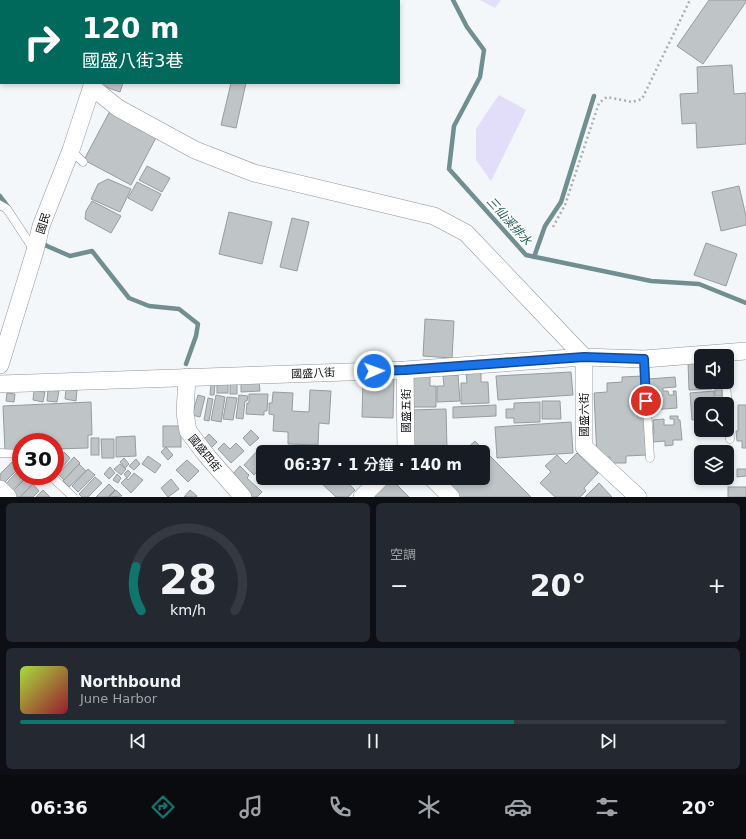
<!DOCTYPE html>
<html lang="zh-TW">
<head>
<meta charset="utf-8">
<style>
  body { margin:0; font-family:"DejaVu Sans","Noto Sans TC",sans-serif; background:#242831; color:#f1f3f6; height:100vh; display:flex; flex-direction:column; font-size:15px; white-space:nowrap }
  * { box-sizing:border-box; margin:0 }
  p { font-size:13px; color:#9ea1a6 }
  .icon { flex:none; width:22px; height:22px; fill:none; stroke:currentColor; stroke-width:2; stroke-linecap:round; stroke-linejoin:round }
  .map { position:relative; height:497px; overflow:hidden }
  .panel { display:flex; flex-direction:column; gap:6px; padding:6px; background:#0d0f14; flex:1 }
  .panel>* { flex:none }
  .banner { position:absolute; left:0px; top:0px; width:400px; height:84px; box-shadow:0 2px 6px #0003; background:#00695c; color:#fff; overflow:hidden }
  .tools { position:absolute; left:694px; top:349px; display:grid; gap:8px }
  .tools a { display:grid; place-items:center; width:40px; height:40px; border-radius:6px; background:#171b24; box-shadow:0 2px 6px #0003; font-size:20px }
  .speed { position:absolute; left:12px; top:433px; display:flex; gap:8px; font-size:20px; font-weight:700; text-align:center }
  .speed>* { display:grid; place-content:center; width:52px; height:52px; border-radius:50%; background:#171b24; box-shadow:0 2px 6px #0003; line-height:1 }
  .speed .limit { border:6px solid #d22; background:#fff; color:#111 }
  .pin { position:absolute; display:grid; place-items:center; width:34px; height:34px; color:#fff; margin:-17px; border:2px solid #fff; border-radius:50%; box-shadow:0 1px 4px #0007 }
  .me { position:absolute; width:44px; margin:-22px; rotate:88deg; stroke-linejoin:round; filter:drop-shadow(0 0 3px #0008) }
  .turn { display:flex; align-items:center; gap:14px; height:84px; padding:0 16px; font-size:18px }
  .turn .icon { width:52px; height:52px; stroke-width:2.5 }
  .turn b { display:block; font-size:28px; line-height:34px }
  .big { font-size:30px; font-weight:600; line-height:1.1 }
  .panel .widget { flex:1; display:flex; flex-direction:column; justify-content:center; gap:6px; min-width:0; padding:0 14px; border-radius:6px; background:#242831 }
  .panel .dial { align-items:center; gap:0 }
  .dial svg { height:104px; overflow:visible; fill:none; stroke:#363941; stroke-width:7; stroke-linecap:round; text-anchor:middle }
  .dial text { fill:#f1f3f6; stroke:none }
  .song { display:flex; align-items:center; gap:12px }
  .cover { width:48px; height:48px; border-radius:6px; background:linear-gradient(135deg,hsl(80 70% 55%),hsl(350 70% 35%)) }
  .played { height:4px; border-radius:2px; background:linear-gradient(90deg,#0f766e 70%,#363941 70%) }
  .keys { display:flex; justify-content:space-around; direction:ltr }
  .heat { display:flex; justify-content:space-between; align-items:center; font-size:22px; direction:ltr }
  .panel .tiles { flex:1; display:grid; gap:6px; grid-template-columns:1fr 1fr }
  .widget:last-child { grid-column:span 2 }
  .trip { position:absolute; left:256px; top:445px; width:234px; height:40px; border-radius:6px; background:#171b24; box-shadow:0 2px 6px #0003; font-weight:600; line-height:40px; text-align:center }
  .menu { display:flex; height:64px; justify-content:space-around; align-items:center; background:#090b0e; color:#9ea1a6 }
  .menu .icon { width:28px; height:28px }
  .menu .on { color:#0f766e }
  .menu b { font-size:18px; color:#f1f3f6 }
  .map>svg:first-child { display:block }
</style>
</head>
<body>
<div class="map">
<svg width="746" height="497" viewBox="0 0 746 497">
  <rect width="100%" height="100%" fill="#f3f7fa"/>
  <g fill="#e2ddf8">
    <polygon points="480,0 501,0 495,8"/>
    <polygon points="499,95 526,110 491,181 476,160 476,129 485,115"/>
  </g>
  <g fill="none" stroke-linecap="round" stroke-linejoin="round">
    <g stroke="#718f90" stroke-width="4.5">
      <polyline points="453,0 467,27 484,50 480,77 454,126 449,169 526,255 651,281 699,284 746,303"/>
      <polyline points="0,196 9,208"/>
      <polyline points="42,243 47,246 70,256 92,251 129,298 149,306 179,309 198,324 196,336 186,364"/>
      <polyline points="534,257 545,226 561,202 594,96"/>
    </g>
  </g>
  <g fill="#bfc4c6" stroke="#979c9e">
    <polygon points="42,0 106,0 41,1"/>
    <polygon points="318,0 338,0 318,1"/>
    <polygon points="709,0 746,0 746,2 703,64 677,46"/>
    <polygon points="732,65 734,94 746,93 746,144 697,148 696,123 682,124 680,94 698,93 697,67"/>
    <polygon points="98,83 123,83 120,92 97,84"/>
    <polygon points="231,83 246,83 236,128 221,125"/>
    <polygon points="111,109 158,134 131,185 84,160"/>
    <polygon points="147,166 170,178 162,192 139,180"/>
    <polygon points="108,179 131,189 120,212 91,199 98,184"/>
    <polygon points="137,182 161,194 152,211 128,198"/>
    <polygon points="739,186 746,216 746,225 721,231 712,192"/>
    <polygon points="92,201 121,216 111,233 85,219 86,211"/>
    <polygon points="229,212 272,222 262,264 219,254"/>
    <polygon points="292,218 309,222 297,271 280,267"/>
    <polygon points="706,243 737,254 726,286 694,275"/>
    <polygon points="425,319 454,321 452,358 423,356"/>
    <polygon points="688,362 701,362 701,382 712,382 712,389 689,390"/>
    <polygon points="466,372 481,372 481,382 488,382 489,403 461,404 461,383 467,383"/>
    <polygon points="571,372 573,395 498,400 496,376"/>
    <polygon points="413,375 430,375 430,386 436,386 436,407 410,407"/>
    <polygon points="458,375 460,401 437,402 437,386 444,386 443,376"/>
    <polygon points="643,376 647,455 626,456 626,463 610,463 610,457 597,458 594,393 607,392 607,383 622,382 622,377"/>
    <polygon points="675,377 676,387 663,388 663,391 668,391 669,395 674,395 673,391 676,391 677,408 650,410 648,379"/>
    <polygon points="363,378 394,379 393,418 362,417"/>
    <polygon points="259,382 260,391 241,392 241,383"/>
    <rect x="715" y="382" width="7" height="14"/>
    <polygon points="211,384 215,384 214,395 210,395"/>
    <rect x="217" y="384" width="11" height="9"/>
    <rect x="230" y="384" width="7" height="10"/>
    <polygon points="66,389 77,390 76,401 65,399"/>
    <polygon points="48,390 59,391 57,402 47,401"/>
    <polygon points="310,390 331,391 329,424 319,423 318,445 288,444 288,432 273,431 274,415 269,414 269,403 272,403 273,392 293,393 292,411 309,412"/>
    <polygon points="34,391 45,392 43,402 33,400"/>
    <polygon points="714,391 714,404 701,404 701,419 692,420 690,393"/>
    <polygon points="7,393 15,394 14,402 6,401"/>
    <polygon points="249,394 268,394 267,411 264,411 264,415 246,414 247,403 249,403"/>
    <polygon points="198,395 205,397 200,417 192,415"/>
    <polygon points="216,395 225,397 221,422 211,420"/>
    <polygon points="239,395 248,396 247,401 245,401 243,419 236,418"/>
    <polygon points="227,397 237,398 233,420 223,419"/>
    <polygon points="208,398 213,399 209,421 204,420"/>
    <polygon points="542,401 560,401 561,419 542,419"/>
    <polygon points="91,402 92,435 88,435 88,448 55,449 55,442 21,442 21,451 5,452 3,406"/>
    <polygon points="540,402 540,422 514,423 514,418 506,418 506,409 514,409 514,403"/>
    <polygon points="496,405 496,416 453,418 453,407"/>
    <polygon points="738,405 746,405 746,448 742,448 742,441 737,441 736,431 738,431"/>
    <polygon points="446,409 447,448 411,449 410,410"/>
    <polygon points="670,416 678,416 678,420 680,420 682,440 673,440 673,445 665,446 665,441 653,442 653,433 654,433 653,420 664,419 664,425 674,425 674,419 670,419"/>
    <polygon points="571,422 573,453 497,458 495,427"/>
    <rect x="163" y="426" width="18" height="21"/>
    <polygon points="251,430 259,438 250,446 243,438"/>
    <polygon points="209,434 217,442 209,450 201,442"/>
    <polygon points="135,436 136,456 116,457 116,437"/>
    <rect x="91" y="438" width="8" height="17"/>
    <polygon points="101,439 114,439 114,458 102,458"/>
    <polygon points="475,441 531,497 457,497 438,478 483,478 483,452 463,452"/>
    <polygon points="224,443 230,449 236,443 244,451 231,463 218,449"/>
    <polygon points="308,445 316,452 301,452"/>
    <polygon points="262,446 269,452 263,452 263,465 254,475 244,465"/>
    <polygon points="729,446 730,466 727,467 727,452 701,452 701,468 700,468 699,447"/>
    <polygon points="166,447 173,455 168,460 161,452"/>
    <polygon points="64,452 70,458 57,474 55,472 55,462"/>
    <polygon points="577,453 598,473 584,488 586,491 580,497 555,497 540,483 551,472 545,466 557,455 566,464"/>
    <polygon points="148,456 161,465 155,473 142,464"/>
    <polygon points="74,457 80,463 64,480 58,474"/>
    <polygon points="124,458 129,464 125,468 120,462"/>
    <polygon points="136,459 140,464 134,470 129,466"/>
    <polygon points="187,460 199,471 188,482 176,470"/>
    <polygon points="12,462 19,468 1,486 0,484 0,474"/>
    <polygon points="79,464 86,471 69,487 63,481"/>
    <polygon points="120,464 126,469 121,475 114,469"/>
    <polygon points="240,466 249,475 247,478 262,492 257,497 249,497 229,478"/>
    <polygon points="110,467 115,473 109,479 104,474"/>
    <polygon points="88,469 95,475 78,492 72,486"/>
    <polygon points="737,469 746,469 746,476 737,477"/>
    <polygon points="19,470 21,472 21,476 26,477 8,494 2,488"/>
    <polygon points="128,470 131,473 127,478 124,474"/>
    <polygon points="134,473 143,480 131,493 121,483 126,478 128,480"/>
    <polygon points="117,474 121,478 118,483 113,480"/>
    <polygon points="27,477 34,483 20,497 13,497 10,494"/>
    <polygon points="95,477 102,483 88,497 82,497 79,494"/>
    <polygon points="265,478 278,478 273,484"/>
    <polygon points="316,478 343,478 355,490 348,497 336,497"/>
    <polygon points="171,479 179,489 168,497 161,488"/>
    <polygon points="391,479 409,497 373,497"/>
    <polygon points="599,483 612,497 585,497"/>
    <polygon points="33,484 39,491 33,497 20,497"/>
    <polygon points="109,484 115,490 108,497 96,497"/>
    <rect x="728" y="487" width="18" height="10"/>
    <polygon points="43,490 50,497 36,497"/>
    <polygon points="116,490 122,496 109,497"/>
    <polygon points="190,490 197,496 196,497 184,497"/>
  </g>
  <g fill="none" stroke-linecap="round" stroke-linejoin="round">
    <defs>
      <g id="service">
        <polyline points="314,1 314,0"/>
        <polyline points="71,150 83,162"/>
        <polyline points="0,205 7,209 34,250"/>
        <polyline points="644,359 650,458"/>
        <polyline points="726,382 730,439"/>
        <polyline points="0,453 21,454"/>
        <polyline points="51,476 73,497"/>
      </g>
      <g id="minor">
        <polyline points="120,1 120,0"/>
        <polyline points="92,87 118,108 195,150 254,173 434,216 466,233 584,357 584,447 638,497"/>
        <polyline points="0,365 35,251 41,226 71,150 93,83"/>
        <polyline points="405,370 406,452"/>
        <polyline points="187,377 185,413 188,431 207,456 243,497"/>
        <polyline points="0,384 405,370 584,357 644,359 746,351"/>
        <polyline points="432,478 451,497"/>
        <polyline points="0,489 8,497"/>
        <polyline points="362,497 381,478"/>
      </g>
    </defs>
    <use href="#service" stroke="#929599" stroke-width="9"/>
    <use href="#minor" stroke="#929599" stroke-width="18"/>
    <polyline stroke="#abaeb0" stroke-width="2.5" stroke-dasharray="2 3" stroke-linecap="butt" points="553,227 565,205 599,103 607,97 632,102 642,99 690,0"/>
    <use href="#service" stroke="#fff" stroke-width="8"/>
    <use href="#minor" stroke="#fff" stroke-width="17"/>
  </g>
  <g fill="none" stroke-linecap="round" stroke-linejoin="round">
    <defs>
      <polyline id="route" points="374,371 405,370 584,357 644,359 646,401"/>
    </defs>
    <use href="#route" stroke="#114b97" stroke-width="10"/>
    <use href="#route" stroke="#1a73e8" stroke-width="7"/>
  </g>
  <g text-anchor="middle" stroke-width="3" stroke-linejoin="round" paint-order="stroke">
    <g font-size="11" fill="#0f1011" stroke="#fff">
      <text transform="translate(43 223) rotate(-72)" y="4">國民</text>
      <text transform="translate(313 373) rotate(-2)" y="4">國盛八街</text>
      <text transform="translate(406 411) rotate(-90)" y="4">國盛五街</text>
      <text transform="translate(584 415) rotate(-90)" y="4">國盛六街</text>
      <text transform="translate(205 453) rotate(51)" y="4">國盛四街</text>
    </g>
    <g font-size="12" font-style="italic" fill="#1f5a5a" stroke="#fff">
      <text transform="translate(509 221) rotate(48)" y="4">三仙溪排水</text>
    </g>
  </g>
</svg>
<div class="tools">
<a><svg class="icon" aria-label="sound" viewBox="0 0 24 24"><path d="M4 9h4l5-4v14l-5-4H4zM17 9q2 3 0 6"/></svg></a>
<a><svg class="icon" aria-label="search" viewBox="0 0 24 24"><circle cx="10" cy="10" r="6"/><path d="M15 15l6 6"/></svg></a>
<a><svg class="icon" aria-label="layers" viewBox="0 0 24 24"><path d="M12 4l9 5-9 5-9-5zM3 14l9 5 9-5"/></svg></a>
</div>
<div class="speed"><div class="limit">30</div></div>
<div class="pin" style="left:646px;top:401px;background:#d93025"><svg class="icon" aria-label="arrive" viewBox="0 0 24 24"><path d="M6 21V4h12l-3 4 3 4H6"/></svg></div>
<svg class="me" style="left:374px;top:371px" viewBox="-20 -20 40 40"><circle r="17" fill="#1a73e8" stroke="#fff" stroke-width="3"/><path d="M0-11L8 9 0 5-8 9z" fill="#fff"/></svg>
<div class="trip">06:37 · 1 分鐘 · 140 m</div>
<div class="banner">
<div class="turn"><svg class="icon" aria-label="right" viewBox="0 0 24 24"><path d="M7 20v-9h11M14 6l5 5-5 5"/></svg><div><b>120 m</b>國盛八街3巷</div></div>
</div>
</div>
<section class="panel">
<div class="tiles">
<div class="widget dial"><svg viewBox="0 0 100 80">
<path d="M14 69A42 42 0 1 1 86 69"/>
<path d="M14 69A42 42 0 0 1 10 35" stroke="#0f766e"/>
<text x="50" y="56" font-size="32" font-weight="700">28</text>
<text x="50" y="72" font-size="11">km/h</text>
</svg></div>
<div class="widget"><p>空調</p>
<div class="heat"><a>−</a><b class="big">20°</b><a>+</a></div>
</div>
<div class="widget">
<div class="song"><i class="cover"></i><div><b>Northbound</b><p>June Harbor</p></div></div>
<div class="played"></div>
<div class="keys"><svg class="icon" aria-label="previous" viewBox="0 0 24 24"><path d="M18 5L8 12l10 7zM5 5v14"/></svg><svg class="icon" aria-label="pause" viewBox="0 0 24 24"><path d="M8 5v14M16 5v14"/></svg><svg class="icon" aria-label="next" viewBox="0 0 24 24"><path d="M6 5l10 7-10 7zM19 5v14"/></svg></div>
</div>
</div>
</section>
<nav class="menu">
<b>06:36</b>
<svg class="icon on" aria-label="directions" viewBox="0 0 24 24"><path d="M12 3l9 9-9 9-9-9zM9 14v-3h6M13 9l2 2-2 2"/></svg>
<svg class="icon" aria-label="music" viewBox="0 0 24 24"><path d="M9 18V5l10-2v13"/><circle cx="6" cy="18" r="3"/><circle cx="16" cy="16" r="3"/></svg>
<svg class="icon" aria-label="phone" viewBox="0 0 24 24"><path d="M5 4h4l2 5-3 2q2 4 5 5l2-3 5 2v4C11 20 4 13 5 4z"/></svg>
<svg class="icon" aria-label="climate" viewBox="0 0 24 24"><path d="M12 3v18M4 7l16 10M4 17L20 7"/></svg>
<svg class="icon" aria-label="car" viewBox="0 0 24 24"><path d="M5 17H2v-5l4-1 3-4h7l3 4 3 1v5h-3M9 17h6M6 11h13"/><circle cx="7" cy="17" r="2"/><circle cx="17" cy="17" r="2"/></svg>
<svg class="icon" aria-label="filters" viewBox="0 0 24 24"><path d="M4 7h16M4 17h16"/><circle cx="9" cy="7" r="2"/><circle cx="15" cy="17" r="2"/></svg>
<b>20°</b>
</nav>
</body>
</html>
